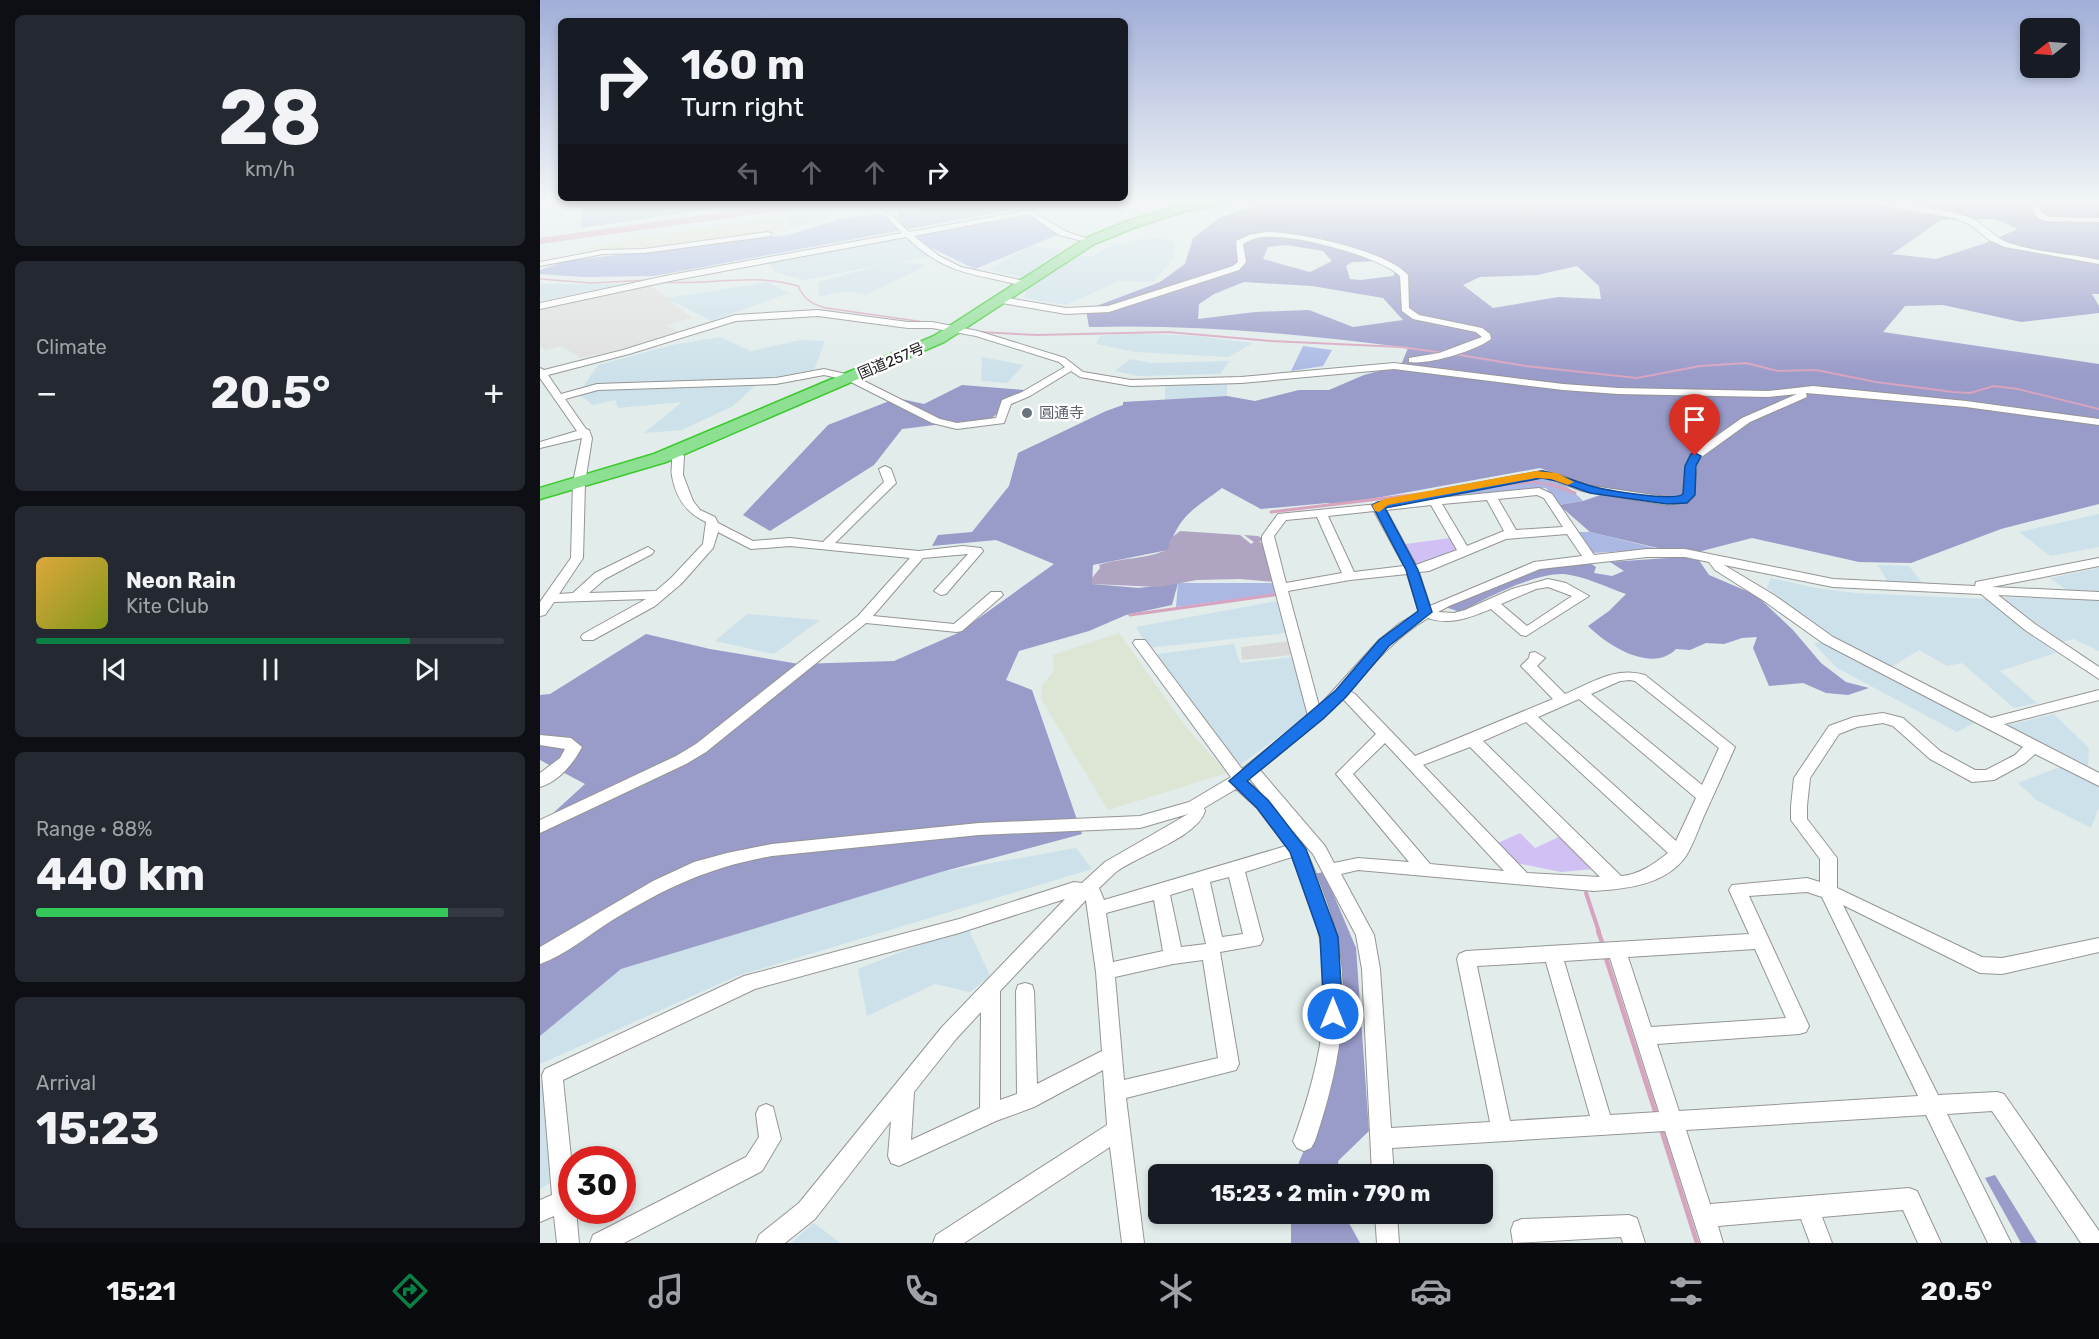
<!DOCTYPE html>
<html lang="en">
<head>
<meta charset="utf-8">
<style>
  body { margin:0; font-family:Rubik,"Noto Sans JP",sans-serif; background:#242831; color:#f1f3f6; height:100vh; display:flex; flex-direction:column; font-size:22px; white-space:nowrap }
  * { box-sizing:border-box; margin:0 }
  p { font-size:20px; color:#9ea1a6 }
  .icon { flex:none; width:33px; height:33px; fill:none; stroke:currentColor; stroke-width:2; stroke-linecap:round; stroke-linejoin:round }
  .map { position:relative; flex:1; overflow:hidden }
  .drawer { display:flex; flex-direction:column; gap:15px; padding:15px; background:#0d0f14; width:540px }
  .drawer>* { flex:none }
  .guide { position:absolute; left:18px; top:18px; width:570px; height:183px; border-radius:9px; box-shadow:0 3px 9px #0003; background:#171b24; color:#f1f3f6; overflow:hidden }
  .needle { width:39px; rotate:253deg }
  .controls { position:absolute; left:1480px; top:18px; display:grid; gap:12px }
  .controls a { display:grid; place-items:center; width:60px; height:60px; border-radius:9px; background:#171b24; box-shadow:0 3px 9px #0003; font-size:30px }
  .speed { position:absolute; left:18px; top:1146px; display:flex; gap:12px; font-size:30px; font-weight:700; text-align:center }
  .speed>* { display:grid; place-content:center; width:78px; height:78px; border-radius:50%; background:#171b24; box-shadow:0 3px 9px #0003; line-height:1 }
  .speed .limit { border:9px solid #d22; background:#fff; color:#111 }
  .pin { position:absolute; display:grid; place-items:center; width:51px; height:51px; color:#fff; margin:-62px -26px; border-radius:50% 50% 50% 0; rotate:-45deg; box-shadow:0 0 6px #0007 }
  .pin .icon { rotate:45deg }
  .me { position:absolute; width:66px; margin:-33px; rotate:0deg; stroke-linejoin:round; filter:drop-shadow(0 0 4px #0008) }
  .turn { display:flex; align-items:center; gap:21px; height:126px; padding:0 24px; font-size:27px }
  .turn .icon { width:78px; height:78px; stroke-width:2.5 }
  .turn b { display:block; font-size:42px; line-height:51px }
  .lanes { display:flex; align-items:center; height:57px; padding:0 24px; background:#0003; justify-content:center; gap:30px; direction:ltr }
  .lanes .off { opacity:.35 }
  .big { font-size:45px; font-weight:700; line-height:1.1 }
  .drawer .tile { flex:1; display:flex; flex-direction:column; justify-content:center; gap:9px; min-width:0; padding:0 21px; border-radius:9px; background:#242831 }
  .drawer .dial { align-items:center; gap:0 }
  .dial b { font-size:78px; line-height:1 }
  .song { display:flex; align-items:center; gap:18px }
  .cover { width:72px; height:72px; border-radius:9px; background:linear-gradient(135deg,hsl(40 70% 55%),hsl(70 70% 35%)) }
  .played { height:6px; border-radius:3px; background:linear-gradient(90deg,#0b8043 80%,#363941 80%) }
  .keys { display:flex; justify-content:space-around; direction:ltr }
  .heat { display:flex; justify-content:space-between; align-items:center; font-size:33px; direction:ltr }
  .charge { height:9px; border-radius:4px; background:linear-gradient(90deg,#34c759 88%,#363941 0) }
  .trip { position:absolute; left:608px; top:1164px; width:345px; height:60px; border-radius:9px; background:#171b24; box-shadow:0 3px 9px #0003; font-weight:700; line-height:60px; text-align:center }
  .dock { display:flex; height:96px; justify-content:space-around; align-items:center; background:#090b0e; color:#9ea1a6 }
  .dock .icon { width:42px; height:42px }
  .dock .current { color:#0b8043 }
  .dock b { font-size:27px; color:#f1f3f6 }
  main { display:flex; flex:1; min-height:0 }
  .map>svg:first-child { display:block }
</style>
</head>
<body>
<main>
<section class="drawer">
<div class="tile dial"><b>28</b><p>km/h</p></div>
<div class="tile"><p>Climate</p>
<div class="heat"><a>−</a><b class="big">20.5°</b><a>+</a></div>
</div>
<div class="tile">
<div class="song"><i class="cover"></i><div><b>Neon Rain</b><p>Kite Club</p></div></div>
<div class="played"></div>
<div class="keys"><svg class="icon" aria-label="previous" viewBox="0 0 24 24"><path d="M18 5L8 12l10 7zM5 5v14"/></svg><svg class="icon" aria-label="pause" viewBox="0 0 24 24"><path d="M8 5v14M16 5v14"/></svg><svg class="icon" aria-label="next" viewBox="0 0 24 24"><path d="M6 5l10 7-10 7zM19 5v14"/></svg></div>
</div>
<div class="tile"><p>Range · 88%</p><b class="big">440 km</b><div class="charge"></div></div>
<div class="tile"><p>Arrival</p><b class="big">15:23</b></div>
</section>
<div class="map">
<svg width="1559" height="1243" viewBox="0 0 1559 1243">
  <rect width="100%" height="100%" fill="#e1eceb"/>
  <polygon fill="#d8d9d8" points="749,641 751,655 702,660 701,647"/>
  <g fill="#dde5d4">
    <polygon points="240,217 246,230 104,251 48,253 42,250 83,240"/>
    <polygon points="579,633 645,726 687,773 568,810 501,699 502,685 514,671 513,655"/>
  </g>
  <g fill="#cde1ea">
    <polygon points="284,207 289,218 251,228 243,214"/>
    <polygon points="369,237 392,256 361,262 388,265 326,295 305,291 279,297 278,282 342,265 264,280 234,272 229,260"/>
    <polygon points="622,237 635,242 634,257 613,282 579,281 526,305 485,298 487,288 503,273 529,254 552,257 566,248 596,240"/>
    <polygon points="490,246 522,250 482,277 449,270"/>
    <polygon points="227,282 249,293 171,321 127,298"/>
    <polygon points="0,284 82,284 0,301"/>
    <polygon points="589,333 657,336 713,343 689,357 595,352 556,344 560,336"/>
    <polygon points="180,337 211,351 261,340 285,341 274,370 222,379 193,406 142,430 104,433 142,402 78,408 75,400 53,405 38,394 58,365 132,345"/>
    <polygon points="442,357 484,365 467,383 441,381"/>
    <polygon points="590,359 611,363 690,361 680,374 599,376 575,371"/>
    <polygon points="687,384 687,396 625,400 625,386"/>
    <polygon points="1559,514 1559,547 1510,556 1479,532"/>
    <polygon points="1338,565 1369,566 1383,584 1348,583"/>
    <polygon points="1559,568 1559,591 1527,590 1510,578"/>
    <polygon points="1231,578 1275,588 1316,593 1446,599 1516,653 1460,671 1497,703 1474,708 1422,663 1407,666 1379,650 1350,668 1300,641 1248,606 1227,588"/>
    <polygon points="1461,597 1559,600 1559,651 1534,639 1522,642 1482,615"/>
    <polygon points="738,601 746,633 608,648 596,627"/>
    <polygon points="207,614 280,620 234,654 175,641"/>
    <polygon points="1280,641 1310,658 1436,722 1417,732 1297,668 1274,644"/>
    <polygon points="694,644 700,663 754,657 770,714 697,767 603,656"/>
    <polygon points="1514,714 1549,748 1548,766 1463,726"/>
    <polygon points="1525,765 1559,787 1559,807 1551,828 1496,800 1478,783"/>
    <polygon points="536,848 552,869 197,976 0,1064 0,1016 81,969 401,872"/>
    <polygon points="427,926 450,976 430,992 395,984 327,1016 318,969"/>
    <polygon points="6,1079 23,1175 0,1189 0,1082"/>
    <polygon points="274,1223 300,1243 251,1243"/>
  </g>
  <g fill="#aab8e3">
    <polygon points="86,201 226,201 41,228 42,208"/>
    <polygon points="431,201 471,201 477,209 114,276 43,277 0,274 0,270 26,261 248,235 303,218 341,214 363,230 357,212"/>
    <polygon points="490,215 522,233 435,269 369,237"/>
    <polygon points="763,346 792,350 783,366 751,371"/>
    <path d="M998,476C1018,479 1030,487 1043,501L1019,505L1006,488L861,502Z"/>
    <polygon points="1038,532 1050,532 1119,549 1053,553"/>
    <polygon points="638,583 735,583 739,593 636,607"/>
  </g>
  <g fill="#999bc9" fill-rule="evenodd">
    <path d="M733,201H1559V294H1552L1559,306V313L1481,322L1403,305L1365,306L1343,332L1559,364V504L1461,529L1371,563L1319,562L1212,538L1154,553L1169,575L1216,595L1253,630L1281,663L1306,682L1329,688L1308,695L1286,693L1263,683L1229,686L1213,648L1217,637L1202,638L1184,644L1166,643L1150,650L1136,649C1112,674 1067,645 1048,626L1069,611L1086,594C1066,587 1044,576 1024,574C994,573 946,598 920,612L905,607L995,567L1047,561L1056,567L1054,573L1072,576L1084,571L1070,562L1128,558L1122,549L1050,532L1019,505L1043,501L1066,493L1000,468L798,505L787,503L721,509L682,488C653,510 640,514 628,550L553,565L552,584L599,588L638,583L632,605L586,615L549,631L479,651L466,680L492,690L542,834L401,872L81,969L0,1036V825L45,784L0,760V695L10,694L106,634L170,649L259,664L354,661L418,633L514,564L456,540L392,546L398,535L432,532L469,486L478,453L566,411L583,405V402L687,396L715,401L759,390H789L824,375L861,365L868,348C763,334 655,324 549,327L546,310L620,282L645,264L653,238L681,217ZM1456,219L1478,229L1443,244L1396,259L1352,254L1401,220ZM746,245L783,251L792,261L770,272L723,259L728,247ZM837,261L846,263L855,273L853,276L820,280L810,279L806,266L812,262ZM1037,266L1059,286L1061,299L1018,297L953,308L923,285L940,277L997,275ZM704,282L772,286L843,298L863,320L813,327L769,310L715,312L658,319L659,304L674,294Z"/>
    <polygon points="422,385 484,390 452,418 362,429 334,465 230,531 203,515 288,425 357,398 384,404"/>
    <polygon points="784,872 816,948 829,1131 798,1161 799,1174 757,1174 759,1162 785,1103 797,1032 773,874"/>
    <polygon points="1455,1175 1497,1243 1481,1243 1445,1178"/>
    <polygon points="751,1214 804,1214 820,1243 751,1243"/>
  </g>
  <path fill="#b0a4c3" d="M640,531L700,535L711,544L714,542L704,535L718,536L724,539L719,542L724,543L734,582L700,579L657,580L619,587L552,584V578L560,568L559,565C582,557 606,560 628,549L630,539Z"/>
  <g fill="#d1c0f4">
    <polygon points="910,538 917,548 916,552 878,567 871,564 859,545"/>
    <polygon points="980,833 995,848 1021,836 1053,869 1021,872 976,863 958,843"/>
  </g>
  <polygon fill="#dfdfdf" points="108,283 152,318 127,325 140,333 92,347 40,358 22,346 4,350 0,345 0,306"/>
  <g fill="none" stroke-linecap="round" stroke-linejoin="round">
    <g stroke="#d7a4bf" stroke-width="1.5">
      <polyline points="0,279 51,283 111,280"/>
      <path d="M120,282C167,286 212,272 258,286C265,300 271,304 286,308L391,323"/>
    </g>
    <g stroke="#d7a4bf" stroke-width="2">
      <polyline points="439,332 497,335 628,332 731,341 861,347 904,353"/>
      <polyline points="914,354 986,366 1097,378 1160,366 1206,363 1238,371 1276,370 1336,382 1413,392 1430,393 1454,386 1478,389 1559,409"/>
      <polyline points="951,486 993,482 1016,486"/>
    </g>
    <g stroke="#d7a4bf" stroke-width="3">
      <polyline points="1010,484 1035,493"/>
      <polyline points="951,486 964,484"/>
      <polyline points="731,512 896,492"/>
      <polyline points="590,615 740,594"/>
    </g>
    <polyline stroke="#d7a4bf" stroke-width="4" points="1046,893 1059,932"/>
    <g stroke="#d7a4bf" stroke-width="4.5">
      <polyline points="1058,931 1063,945"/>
      <polyline points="1065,955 1116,1114"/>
      <polyline points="1121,1129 1157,1243"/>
    </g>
    <polygon fill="#d7a4bf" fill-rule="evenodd" points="263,201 294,201 289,204 0,244 0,238"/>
    <defs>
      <g id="minor">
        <path d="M1318,201C1346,201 1410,208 1435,220C1447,227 1455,238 1469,243C1496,252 1531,254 1559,260V264L1465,247L1449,240L1431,225L1415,218Z"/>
        <polygon points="1487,201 1494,201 1504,214 1509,217 1559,218 1559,222 1505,221 1498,218"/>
        <path d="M490,210L525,231L554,241L550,243L519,235L489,214L374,236L399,256L421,267L489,282L490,284L486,287C434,272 410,278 366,237L130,281L0,309V303L130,275L362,233L345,215L349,213L369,232Z"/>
        <polygon points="228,232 232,234 231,236 104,253 63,254 0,266 0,262 63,250 104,249"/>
        <path d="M726,232C759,232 847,251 868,275L869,308L879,315L942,328L950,334L951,339C935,351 889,365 869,362V358L899,353L942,337L936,332L873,319L862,311L860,276C839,256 754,234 725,237C717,237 710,240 703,244L706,262L699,270L569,312L526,314L462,303L458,300L462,297L526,308L568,306L693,266L698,262L696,241L709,235Z"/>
        <path d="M278,310L368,322H392L438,331L525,358L543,372L591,380L701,377L854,363L1023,384L1078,388L1228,391L1273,386L1426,401L1559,419V425L1426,407L1266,393L1267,397L1210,422L1160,458L1157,466L1153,497L1147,502L1127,505L1042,491L1016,481L1002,477L897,496L891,493L897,490L1002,471L1024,476L1045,485L1127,497H1140L1143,494L1145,466L1151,454L1202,418L1257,394L1228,397L1078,394L1023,390L854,369L701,383L591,386L540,377L531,371L490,396L471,404L464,423L417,429L392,423L307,380L284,375L236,384L58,390L25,399L46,429L49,430L52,438L45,483L43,558L19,594L33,593L55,573L108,547L114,551L112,554L65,579L49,593L116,591L131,578L163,544L166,522C146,513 136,498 132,476C130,467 135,460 129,452L135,449L139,450L144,456L143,475L153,501L160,510L175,517L178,523L213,541L250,538L283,542L344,482L339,469L345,466L351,469L356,483L295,543L379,551L423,546L441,548L443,551L406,594L401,595L394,591L428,554L383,558L333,616L414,624L451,592H461L463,595L422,631L417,632L326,623L166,752L146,764L0,833V820L136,756L156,744L318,616L370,558L250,546L211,549L178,532L173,548L141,584L115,606L53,640H43L41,637L43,634L106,599L14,602L5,615L0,616V602L31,558L33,483L42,438L0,448V442L37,431L0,378V368L4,370L83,350L195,315ZM278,316L368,328H392L436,336L519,362L525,367L482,392L462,400L456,418L417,423L400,419L314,376L284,369L236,378L57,384L21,394L8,375L89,354L196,321Z"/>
        <path d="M999,488L1012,494L1054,555L1107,549H1145L1293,579L1435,586L1436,582L1441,581L1559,558V566L1452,587L1559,592V600L1458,595L1495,624L1559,667V679L1485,630L1441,594L1293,587L1184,565L1234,595L1293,637L1451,718L1559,690V700L1464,724L1559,773V786L1495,754L1485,763L1454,780L1432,782L1390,759L1353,726L1343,723L1317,727L1299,734L1270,778L1267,806V819L1297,858V888L1442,957L1462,958L1559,938V952L1462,974L1440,973L1303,905L1398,1095L1457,1092L1464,1094L1559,1231V1243H1541L1452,1111L1407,1114L1471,1243H1448L1386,1115L1146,1130L1170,1204L1369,1188L1377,1191L1401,1243H1378L1363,1210L1282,1217L1292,1243H1270L1261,1219L1178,1226L1183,1243H1161L1125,1131L852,1148L854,1174H832L822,969L816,935L773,854L752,830C766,847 773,866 781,887C817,974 804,1054 775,1141L771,1148L764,1151L757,1148L753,1141C778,1073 796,998 777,926C771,902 761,880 752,857L705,872L723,940L720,945L680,952L699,1064L696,1070L586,1098L604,1243H582L570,1147L424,1243H393L396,1235L567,1125L563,1070L494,1107L456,1121L359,1166L351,1163L348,1156L351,1121L275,1219L245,1243H216L219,1235L259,1203L402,1027L525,899L419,933L215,989L23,1080L32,1167V1210H36L39,1243H17L14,1216L0,1222V1200L12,1195L2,1075L5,1069L204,976L419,919L534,882L542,883L565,862L648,814L600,828L439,835L232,856C169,867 125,888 71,921C49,935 25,955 0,964V947L113,881L154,862L187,853L232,844L439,823L600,816L649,802L691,777L595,646L593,643L595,640H605L702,769L768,716L722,541V536L738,514ZM997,495L1004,498L1023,527L976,530L958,499ZM947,500L964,531L927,546L902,504ZM891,505L917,550L876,565L846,510ZM834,511L864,566L814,572L788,516ZM777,517L802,573L746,583L734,536L746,520ZM1027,534L1042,556L994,562L890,606L879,572L889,571L966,539ZM1107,557H1145L1169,562L1175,570L1224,601L1283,643L1483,747L1475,755L1446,770H1435L1400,751L1363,718L1343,713L1314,717L1289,726L1254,778L1251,806V820L1280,859V882L1267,878L1192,885L1189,890L1209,934L926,951L919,954L917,959L950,1122L851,1128L840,969L834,935L801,874L818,870L1054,891C1086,889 1126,885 1146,856C1153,845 1158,830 1163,818C1174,794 1184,772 1195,747L1105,675C1076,666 1051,683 1025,694L997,666L1005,658L995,652L990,653L989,658L981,666L1013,699L875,756L815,694L810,691C835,662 855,638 888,618C910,626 931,617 951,609L981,635L986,636L1049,596L1026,583L1008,579L972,589L925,610L914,613L898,612L909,606L1000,569ZM867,574L879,612L860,623L839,640L779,706L748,591L810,580ZM1008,587L1032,596L987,626L961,604L996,589ZM1090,680L1095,681L1179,748L1162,785L1051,694L1080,681ZM803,699L836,734L796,774L869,862L818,858L794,863L785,846L720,770L782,719ZM1039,699L1156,798L1136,841L998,717ZM986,722L1128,853C1114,864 1099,875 1081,876L943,741ZM845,743L964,871L890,864L813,774ZM930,747L1060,877L987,873L883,765ZM710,779L723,795L707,781ZM696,789L717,808L746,846L564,900L559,888C565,883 570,877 576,872C599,855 658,837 665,811L664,808ZM689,877L703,934L682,937L670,882ZM653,888L666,944L641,947L630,895ZM1267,892L1282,897L1378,1096L1139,1111L1117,1044L1259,1034L1266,1032L1269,1026L1209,896ZM546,900L556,972L562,1051L497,1084L494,991L492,985L485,983L478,985L476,991L477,1094L460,1100V991ZM614,900L623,951L573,962L566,913ZM1215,949L1246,1018L1111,1027L1088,957ZM1070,958L1119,1112L1070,1115L1024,961ZM663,960L678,1058L584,1080L575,977L633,964ZM1006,962L1050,1116L970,1121L937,966ZM441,1012L440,1108L371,1140L374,1092L416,1039Z"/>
        <path d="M0,735L31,738L42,747C33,764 19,781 0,787V773L20,758L25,749L0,745Z"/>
        <polygon points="226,1104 233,1107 241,1139 222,1171 84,1243 50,1243 53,1235 206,1157 219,1137 216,1114 219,1107"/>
        <polygon points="835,1214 857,1214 859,1243 837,1243"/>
        <polygon points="1089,1215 1097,1218 1105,1243 1083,1243 1081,1237 973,1243 971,1230 974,1222 982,1219"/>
      </g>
      <polygon id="highway" points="663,201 691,201 686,204 645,211 596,227 554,244 404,342 126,462 0,499 0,488 114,454 394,336 546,238 588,221 639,206"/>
    </defs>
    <use href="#minor" stroke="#959595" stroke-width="2"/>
    <use href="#highway" stroke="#3ec930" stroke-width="3"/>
    <use href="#minor" fill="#fff" fill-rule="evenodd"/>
    <use href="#highway" fill="#8ddf92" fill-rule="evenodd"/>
  </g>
  <linearGradient id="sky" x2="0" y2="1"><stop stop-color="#a1aed8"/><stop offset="0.54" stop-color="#f2f6f6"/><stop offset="1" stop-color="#f2f6f6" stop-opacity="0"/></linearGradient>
  <rect width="1559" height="375" fill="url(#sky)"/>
  <path fill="#1a73e8" stroke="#114b97" stroke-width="1.5" d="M1155,453L1161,456L1156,466L1155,495L1147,503L1127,504L1050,493L1017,481L1002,478L845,508L878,570L892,612L849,646L806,697L783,719L707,781L728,800L766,849L798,937L803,1014L800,1020L793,1023L786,1020L784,1014L780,937L750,852L717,808L689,781L796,690L839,640L878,611L866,570L832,505L838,502L1002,471C1019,474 1034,481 1051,486C1065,490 1134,502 1143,494L1145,466L1151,454Z"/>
  <polygon fill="#f59e0b" points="996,471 1017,473 1034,482 1028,485 1011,479 996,478 848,505 839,512 835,511 832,505 845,499"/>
  <circle fill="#6b7280" stroke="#fff" stroke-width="2" cx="487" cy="413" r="6"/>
  <g text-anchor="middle" stroke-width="5" stroke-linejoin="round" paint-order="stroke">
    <g font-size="15" fill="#1b1b1b" stroke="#fff">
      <text transform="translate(351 361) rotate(-23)" y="5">国道257号</text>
    </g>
    <g font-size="15" fill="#5b616d" stroke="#fff" text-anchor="start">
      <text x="499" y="418">圓通寺</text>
    </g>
  </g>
</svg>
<div class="controls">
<a><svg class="needle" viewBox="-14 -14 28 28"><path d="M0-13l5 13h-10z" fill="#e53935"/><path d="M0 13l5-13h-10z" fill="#9ea1a6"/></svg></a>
</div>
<div class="speed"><div class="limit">30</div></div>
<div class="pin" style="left:1155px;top:456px;background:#d93025"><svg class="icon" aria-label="arrive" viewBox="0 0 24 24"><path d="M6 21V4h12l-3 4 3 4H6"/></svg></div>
<svg class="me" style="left:793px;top:1014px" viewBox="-20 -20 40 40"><circle r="17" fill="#1a73e8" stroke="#fff" stroke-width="3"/><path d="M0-11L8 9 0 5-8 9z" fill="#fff"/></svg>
<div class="trip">15:23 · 2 min · 790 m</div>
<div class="guide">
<div class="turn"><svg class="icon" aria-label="right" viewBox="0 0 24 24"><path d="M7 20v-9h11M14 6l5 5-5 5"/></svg><div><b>160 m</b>Turn right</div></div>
<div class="lanes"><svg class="icon off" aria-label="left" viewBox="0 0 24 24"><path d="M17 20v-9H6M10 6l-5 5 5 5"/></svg><svg class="icon off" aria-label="ahead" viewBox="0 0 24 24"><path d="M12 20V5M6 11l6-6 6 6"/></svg><svg class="icon off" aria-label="ahead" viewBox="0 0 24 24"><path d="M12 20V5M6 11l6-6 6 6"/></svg><svg class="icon" aria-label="right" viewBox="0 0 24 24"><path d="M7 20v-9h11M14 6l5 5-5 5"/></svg></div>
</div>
</div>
</main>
<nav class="dock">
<b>15:21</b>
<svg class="icon current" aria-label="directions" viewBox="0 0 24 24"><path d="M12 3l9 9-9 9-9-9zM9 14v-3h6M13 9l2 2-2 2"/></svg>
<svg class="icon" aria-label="music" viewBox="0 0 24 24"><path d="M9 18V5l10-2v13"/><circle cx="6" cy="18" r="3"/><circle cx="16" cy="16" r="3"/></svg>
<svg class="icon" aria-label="phone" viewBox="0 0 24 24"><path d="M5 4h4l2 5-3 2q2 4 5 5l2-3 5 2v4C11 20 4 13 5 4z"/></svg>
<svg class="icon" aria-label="climate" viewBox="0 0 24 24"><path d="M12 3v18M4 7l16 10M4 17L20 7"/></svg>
<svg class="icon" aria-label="car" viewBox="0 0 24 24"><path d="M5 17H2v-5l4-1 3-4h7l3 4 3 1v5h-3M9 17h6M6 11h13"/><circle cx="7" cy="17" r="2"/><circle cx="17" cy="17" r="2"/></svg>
<svg class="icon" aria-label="filters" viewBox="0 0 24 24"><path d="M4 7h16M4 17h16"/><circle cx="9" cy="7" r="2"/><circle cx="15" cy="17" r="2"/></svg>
<b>20.5°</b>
</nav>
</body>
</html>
